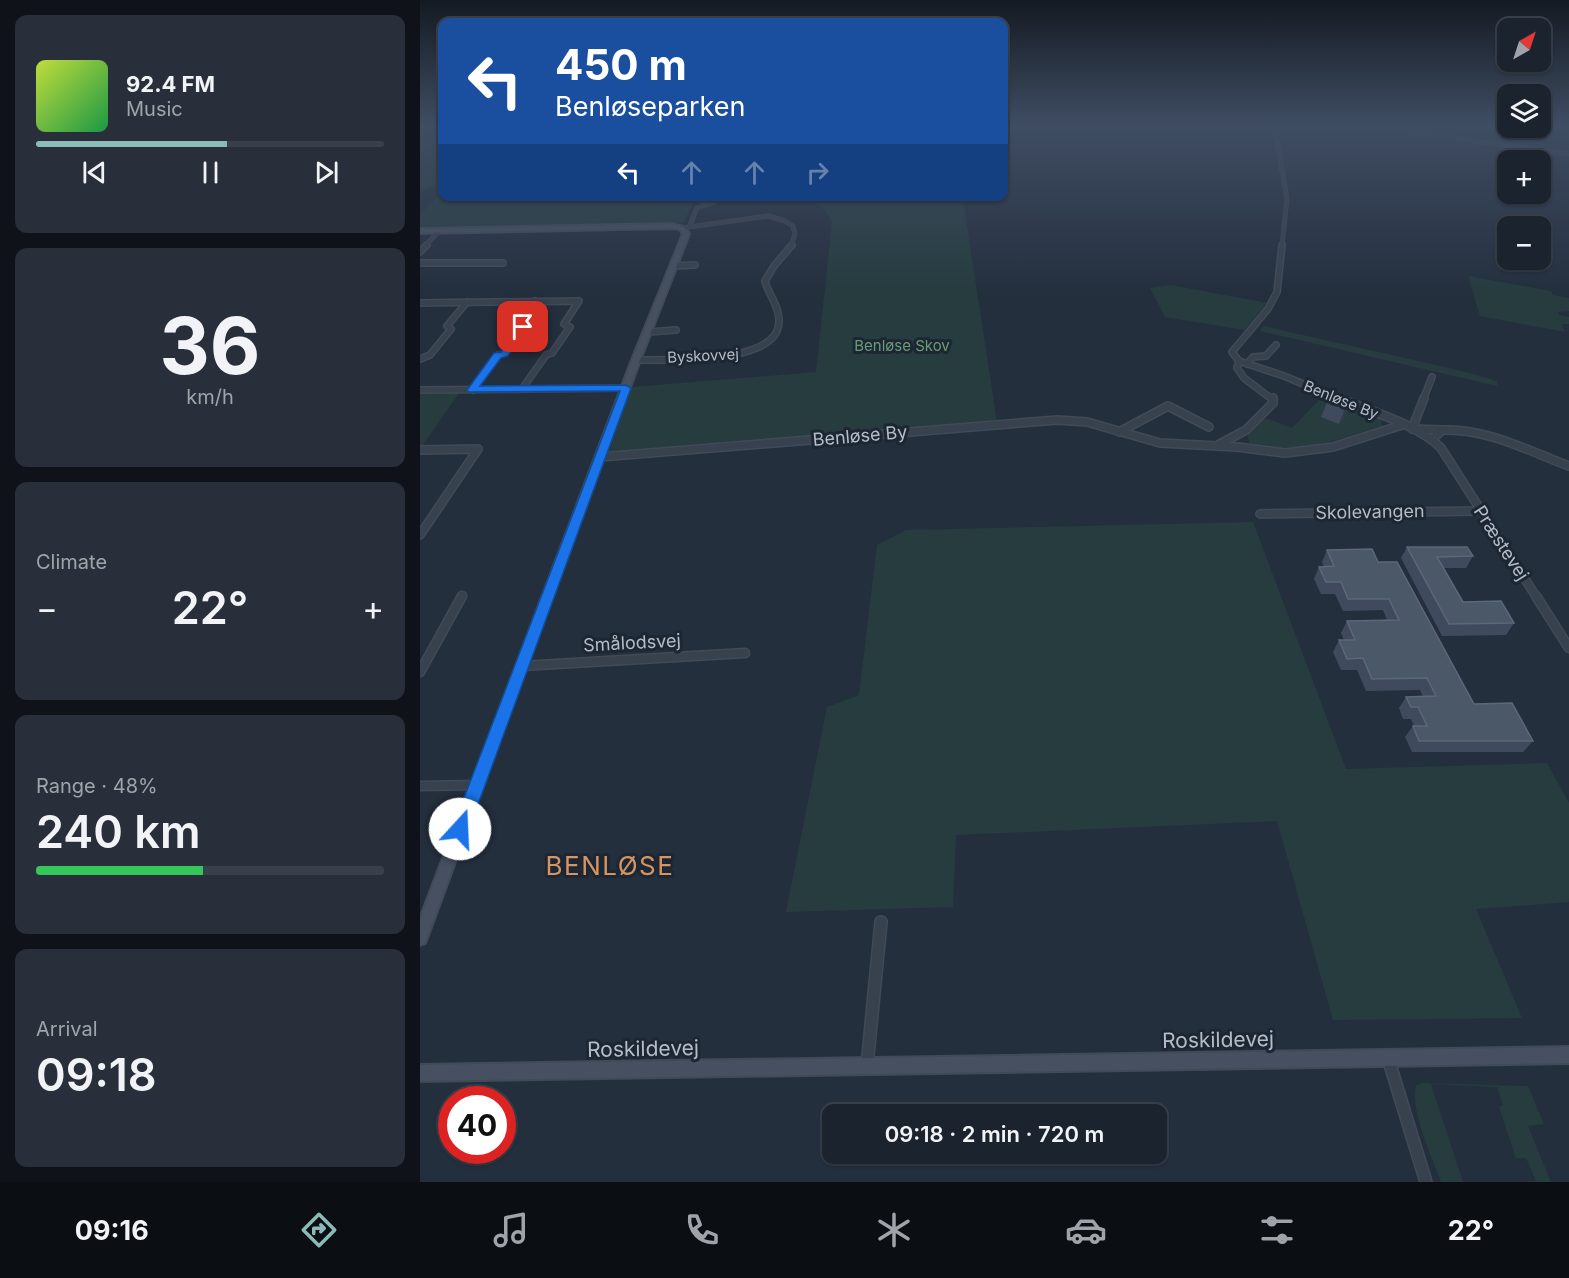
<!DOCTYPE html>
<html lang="en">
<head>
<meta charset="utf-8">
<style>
  body { margin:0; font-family:Inter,sans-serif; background:#282f3a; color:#f1f3f6; height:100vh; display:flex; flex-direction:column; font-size:22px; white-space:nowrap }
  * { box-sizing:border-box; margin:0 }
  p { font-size:20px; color:#a0a4aa }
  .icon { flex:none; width:33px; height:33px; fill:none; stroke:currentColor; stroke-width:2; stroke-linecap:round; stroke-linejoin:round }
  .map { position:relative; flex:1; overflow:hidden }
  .panel { display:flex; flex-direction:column; gap:15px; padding:15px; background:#0f1319; width:420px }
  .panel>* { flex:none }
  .banner { position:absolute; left:18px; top:18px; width:570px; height:183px; border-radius:12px; box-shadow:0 2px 4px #0004,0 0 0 2px #39404a; background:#1a4fa0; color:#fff; overflow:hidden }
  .needle { width:39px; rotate:39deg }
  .controls { position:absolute; left:1077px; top:18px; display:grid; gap:12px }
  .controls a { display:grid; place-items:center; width:54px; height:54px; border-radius:12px; background:#1b232e; box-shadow:0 2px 4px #0004,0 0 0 2px #39404a; font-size:30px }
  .speed { position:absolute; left:18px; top:1086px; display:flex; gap:12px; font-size:30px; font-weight:700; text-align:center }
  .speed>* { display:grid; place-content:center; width:78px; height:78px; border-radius:50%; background:#1b232e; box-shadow:0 2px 4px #0004,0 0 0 2px #39404a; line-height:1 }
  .speed .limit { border:9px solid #d22; background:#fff; color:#111 }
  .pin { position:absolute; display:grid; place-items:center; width:51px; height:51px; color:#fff; margin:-26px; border-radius:12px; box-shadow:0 3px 9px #0006 }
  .me { position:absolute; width:66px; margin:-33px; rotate:20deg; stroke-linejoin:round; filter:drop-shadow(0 0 4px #0008) }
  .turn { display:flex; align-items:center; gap:21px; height:126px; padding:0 18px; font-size:27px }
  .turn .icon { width:78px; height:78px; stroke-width:2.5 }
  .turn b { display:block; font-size:42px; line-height:51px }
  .lanes { display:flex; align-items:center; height:57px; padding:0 18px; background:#0003; justify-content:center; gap:30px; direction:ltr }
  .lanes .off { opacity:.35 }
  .big { font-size:45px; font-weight:600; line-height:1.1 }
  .panel .widget { flex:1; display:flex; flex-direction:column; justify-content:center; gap:9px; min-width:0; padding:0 21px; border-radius:12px; background:#282f3a }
  .panel .dial { align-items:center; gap:0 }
  .dial b { font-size:78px; line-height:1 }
  .song { display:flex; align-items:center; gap:18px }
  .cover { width:72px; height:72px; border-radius:9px; background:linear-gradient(135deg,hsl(70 70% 55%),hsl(140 70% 35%)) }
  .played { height:6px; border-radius:3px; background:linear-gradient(90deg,#8bbbb9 55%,#39404a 55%) }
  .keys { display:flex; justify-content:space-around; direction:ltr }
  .heat { display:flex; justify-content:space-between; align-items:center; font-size:33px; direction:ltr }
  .charge { height:9px; border-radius:4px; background:linear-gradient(90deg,#34c759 48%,#39404a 0) }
  .trip { position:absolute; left:402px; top:1104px; width:345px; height:60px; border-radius:12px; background:#1b232e; box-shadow:0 2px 4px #0004,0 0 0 2px #39404a; font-weight:600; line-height:60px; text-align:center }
  .dock { display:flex; height:96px; justify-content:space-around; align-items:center; background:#0b0e12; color:#a0a4aa }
  .dock .icon { width:42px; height:42px }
  .dock .active { color:#8bbbb9 }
  .dock b { font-size:27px; color:#f1f3f6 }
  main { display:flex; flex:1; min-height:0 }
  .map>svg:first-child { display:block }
</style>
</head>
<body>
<main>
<section class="panel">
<div class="widget">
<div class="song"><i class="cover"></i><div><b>92.4 FM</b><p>Music</p></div></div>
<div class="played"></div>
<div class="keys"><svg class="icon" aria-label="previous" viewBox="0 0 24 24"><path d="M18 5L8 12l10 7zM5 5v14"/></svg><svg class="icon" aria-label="pause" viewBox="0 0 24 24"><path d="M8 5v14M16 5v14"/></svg><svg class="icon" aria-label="next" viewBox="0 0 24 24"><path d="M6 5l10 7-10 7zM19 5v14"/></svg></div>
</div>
<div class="widget dial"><b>36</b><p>km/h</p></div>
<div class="widget"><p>Climate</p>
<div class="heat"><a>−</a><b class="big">22°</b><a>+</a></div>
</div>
<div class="widget"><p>Range · 48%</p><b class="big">240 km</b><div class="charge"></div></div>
<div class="widget"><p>Arrival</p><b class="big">09:18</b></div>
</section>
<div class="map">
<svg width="1149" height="1182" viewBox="0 0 1149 1182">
  <rect width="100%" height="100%" fill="#242f3e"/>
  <g fill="#263c3f">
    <polygon points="20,126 22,126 22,180 0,193 0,143"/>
    <polygon points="131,196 276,196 276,197 263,223 0,228 0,214 17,198"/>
    <polygon points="419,196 534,196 544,206 577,422 189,452 211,387 396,372 412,222 404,209 386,199"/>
    <polygon points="1048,276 1131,291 1133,295 1149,298 1149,311 1138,312 1139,315 1149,317 1149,324 1142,324 1145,332 1060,316"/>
    <polygon points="751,285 848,303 824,330 745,317 730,288"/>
    <polygon points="843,326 1046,372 1077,381 1077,386 840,331"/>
    <polygon points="0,393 39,393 2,446 0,446"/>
    <path d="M912,398L961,419L962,426C912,442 883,452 830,446L827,433L843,419H849L872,428L900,399Z"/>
    <polygon points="833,522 926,769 1127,763 1149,803 1149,902 1056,909 1102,1018 913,1020 857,821 536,835 533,907 366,912 407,707 439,695 457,545 486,530"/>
    <path d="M1002,1083L1108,1086L1124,1124L1108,1126L1131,1182H1102L1116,1181L1106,1158H1096L1079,1107L1083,1105L1077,1087L1011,1084L1043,1182H1021C1012,1156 990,1112 996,1086Z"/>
  </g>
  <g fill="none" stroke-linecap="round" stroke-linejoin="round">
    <defs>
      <g id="street-far4">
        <polyline points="854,126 867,198 862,246"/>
        <polyline points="945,126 1149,154"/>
        <polyline points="270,225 277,208 311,196"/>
        <polyline points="262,228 348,216 365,221 373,226 375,234 371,246"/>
        <polyline points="5,246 20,230"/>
      </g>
      <g id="street-far3">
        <polyline points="0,252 7,245"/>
        <polyline points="0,263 83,263"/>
        <polyline points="253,266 275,265"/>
        <polyline points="0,303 159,301 144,324 150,327 132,353 126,355 102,389"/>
        <polyline points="228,332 256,330"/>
        <polyline points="0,359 10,355 31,329 27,326 47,302"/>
        <path d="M216,360C247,359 361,366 359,320C359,305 348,294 345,281L354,266L372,245"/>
        <polyline points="819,361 812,352 848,309 857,292 862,245"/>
        <polyline points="827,364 833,357 846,356 856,345"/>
        <polyline points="0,390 206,388"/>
        <polyline points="53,390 78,355 84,354 103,327 98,324 115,301"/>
        <polyline points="853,400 824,378 817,368 819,361 864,376 922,400"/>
        <polyline points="1003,400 1012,377"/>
      </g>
      <g id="street-far2">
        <path d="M918,398C950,411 997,424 1021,448L1117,598"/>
        <polyline points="1004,398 992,429 1023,430"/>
        <polyline points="699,432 748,406 789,427"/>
        <path d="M1012,439L1023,430C1066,428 1109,451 1149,466"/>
        <polyline points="798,445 826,430 853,403 853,398"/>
        <polyline points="0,450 58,449 0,535"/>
        <polyline points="180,457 637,420 667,422 740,443 817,447 865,453 913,447 982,425"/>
        <polyline points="840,514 1060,511"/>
        <polyline points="41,598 42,596"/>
      </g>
      <g id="street-far1">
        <polyline points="1116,596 1149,648"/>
        <polyline points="102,666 325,653"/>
        <polyline points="0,672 42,596"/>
        <polyline points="0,786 56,785"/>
      </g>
      <g id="street">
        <polyline points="968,1058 1006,1182"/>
        <polyline points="447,1066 461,922"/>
      </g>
      <g id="secondary">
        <polygon points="251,224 264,227 269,234 220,360 7,938 5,943 0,945 0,919 212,360 263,234 260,229 251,228 0,233 0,229"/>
        <polygon points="1149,1047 1149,1063 0,1081 0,1065"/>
      </g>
    </defs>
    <use href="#street-far4" stroke="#414a57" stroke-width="5"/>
    <use href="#street-far3" stroke="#414a57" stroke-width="8"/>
    <use href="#street-far2" stroke="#414a57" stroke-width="10"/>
    <use href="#street-far1" stroke="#414a57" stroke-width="11"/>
    <use href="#street" stroke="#414a57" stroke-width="14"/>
    <use href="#secondary" stroke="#414a57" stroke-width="4"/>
    <use href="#street-far4" stroke="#38414e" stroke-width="4"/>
    <use href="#street-far3" stroke="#38414e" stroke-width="5"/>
    <use href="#street-far2" stroke="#38414e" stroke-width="7"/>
    <use href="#street-far1" stroke="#38414e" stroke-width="8"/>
    <use href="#street" stroke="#38414e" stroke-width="11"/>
    <use href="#secondary" fill="#465061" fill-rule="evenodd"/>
  </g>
  <g fill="#3f4b5c">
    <polygon points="907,402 929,403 924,418 919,424 901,417"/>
    <polygon points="987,547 1053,556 1046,568 1024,568 1043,602 1094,623 1086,635 1022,636 981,558"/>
    <polygon points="907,550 958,562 1054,704 1113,741 1103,752 992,752 985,737 993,726 994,726 991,719 983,719 979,708 986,697 1003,697 1000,690 946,691 937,670 921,670 913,652 919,640 924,640 921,633 927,621 967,620 963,610 923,611 915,594 901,594 894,579 899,567 904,567 902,562"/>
  </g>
  <polygon fill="#2f3b4b" points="929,403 924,418 919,424 925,408"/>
  <g fill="#4b5868" stroke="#5c6777" stroke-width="1.5">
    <polygon points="912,396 929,403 925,408 907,402"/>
    <polygon points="987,547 1047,547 1053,556 1017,557 1043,602 1081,601 1094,623 1029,624"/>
    <polygon points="952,549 958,562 977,562 1054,704 1092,703 1113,741 999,741 993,726 1007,726 998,707 991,707 986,697 1016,696 1007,678 952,679 943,658 927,659 919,640 935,640 927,621 979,620 969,599 928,599 921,582 906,582 899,567 914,566 907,550"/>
  </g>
  <linearGradient id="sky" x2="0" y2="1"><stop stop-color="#141a22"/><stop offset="0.43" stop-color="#3f4d63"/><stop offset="1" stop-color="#3f4d63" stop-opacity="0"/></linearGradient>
  <rect width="1149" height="292" fill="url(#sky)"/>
  <polygon fill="#1a73e8" stroke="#114b97" stroke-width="1.5" points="100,325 108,327 88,356 81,358 60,386 206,385 211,388 49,829 46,835 40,837 34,835 32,829 200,391 49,392 47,390 74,353 81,352"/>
  <g text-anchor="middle" stroke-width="6" stroke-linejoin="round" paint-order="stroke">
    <g font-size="15" fill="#6b9a76" stroke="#1d2633">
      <text x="482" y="351">Benløse Skov</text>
    </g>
    <g font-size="15" fill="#b4bcc9" stroke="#1d2633">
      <text transform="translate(283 356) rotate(-3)" y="5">Byskovvej</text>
      <text transform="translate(921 400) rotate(22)" y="5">Benløse By</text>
    </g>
    <g font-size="18" fill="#b4bcc9" stroke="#1d2633">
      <text transform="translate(440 436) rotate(-5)" y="6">Benløse By</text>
      <text transform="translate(950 512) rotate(-1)" y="6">Skolevangen</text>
      <text transform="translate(1081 543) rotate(57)" y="6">Præstevej</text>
      <text transform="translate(212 643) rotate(-3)" y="6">Smålodsvej</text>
    </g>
    <g font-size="21" fill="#b4bcc9" stroke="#1d2633">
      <text transform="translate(798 1040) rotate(-1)" y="7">Roskildevej</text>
      <text transform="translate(223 1049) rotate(-1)" y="7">Roskildevej</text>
    </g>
    <g font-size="26" letter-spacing="1.5" fill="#d59563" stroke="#1d2633">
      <text x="190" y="875">BENLØSE</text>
    </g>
  </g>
</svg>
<div class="controls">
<a><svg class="needle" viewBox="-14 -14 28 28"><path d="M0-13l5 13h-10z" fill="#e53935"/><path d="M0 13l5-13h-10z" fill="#a0a4aa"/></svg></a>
<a><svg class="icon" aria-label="layers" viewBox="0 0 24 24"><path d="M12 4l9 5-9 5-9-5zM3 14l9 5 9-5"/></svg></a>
<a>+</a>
<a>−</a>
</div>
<div class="speed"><div class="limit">40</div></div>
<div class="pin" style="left:103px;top:327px;background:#d93025"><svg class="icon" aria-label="arrive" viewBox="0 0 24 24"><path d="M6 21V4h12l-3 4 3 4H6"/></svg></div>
<svg class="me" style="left:40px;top:829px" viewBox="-20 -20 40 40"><circle r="19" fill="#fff"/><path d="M0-13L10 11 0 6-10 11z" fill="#1a73e8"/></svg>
<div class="trip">09:18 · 2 min · 720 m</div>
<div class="banner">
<div class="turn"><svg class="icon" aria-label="left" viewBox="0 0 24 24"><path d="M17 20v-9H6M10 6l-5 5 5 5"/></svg><div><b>450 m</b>Benløseparken</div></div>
<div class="lanes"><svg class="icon" aria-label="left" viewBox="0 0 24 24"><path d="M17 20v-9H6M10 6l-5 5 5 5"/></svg><svg class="icon off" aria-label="ahead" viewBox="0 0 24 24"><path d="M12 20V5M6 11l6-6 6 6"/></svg><svg class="icon off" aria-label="ahead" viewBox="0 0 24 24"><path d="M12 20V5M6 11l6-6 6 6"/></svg><svg class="icon off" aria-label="right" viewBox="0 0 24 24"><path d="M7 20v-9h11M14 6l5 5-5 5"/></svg></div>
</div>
</div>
</main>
<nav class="dock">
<b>09:16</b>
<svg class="icon active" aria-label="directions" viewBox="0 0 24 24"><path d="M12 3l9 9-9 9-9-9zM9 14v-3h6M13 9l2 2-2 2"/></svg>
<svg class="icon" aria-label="music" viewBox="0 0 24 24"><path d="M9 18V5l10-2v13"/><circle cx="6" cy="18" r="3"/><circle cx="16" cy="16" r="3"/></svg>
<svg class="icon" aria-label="phone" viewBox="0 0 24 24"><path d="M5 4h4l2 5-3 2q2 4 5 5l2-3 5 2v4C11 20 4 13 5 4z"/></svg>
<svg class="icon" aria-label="climate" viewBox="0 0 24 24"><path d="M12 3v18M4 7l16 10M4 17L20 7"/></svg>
<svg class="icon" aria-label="car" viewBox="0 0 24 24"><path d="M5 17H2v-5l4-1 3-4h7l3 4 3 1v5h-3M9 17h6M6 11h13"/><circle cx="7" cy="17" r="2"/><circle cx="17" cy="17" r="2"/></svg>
<svg class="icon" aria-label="filters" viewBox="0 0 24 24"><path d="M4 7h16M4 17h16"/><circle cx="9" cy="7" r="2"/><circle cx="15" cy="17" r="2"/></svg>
<b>22°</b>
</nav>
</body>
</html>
